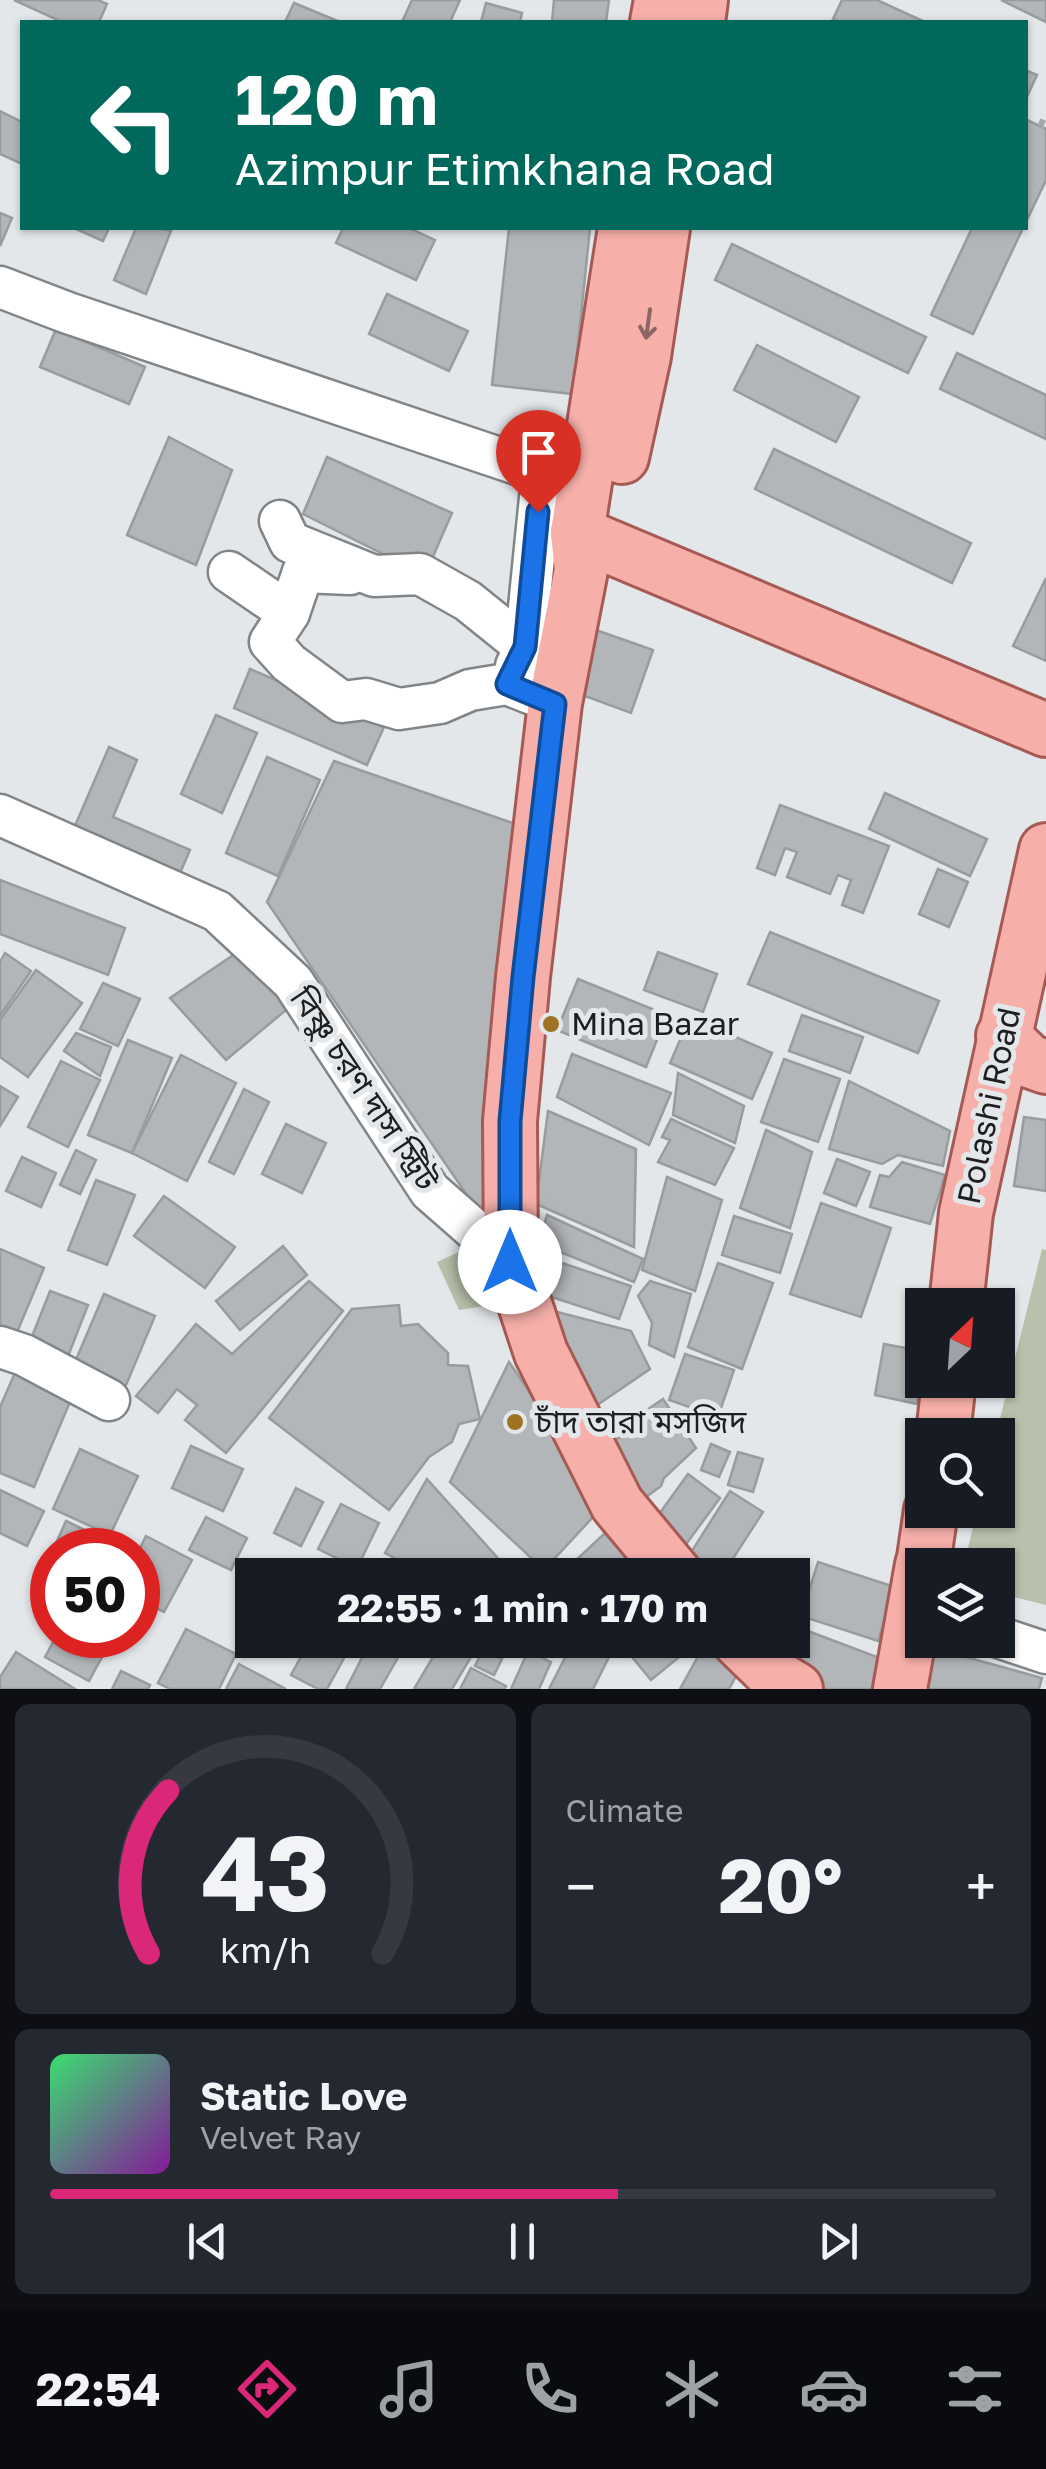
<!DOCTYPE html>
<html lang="en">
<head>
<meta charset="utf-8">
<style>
  body { margin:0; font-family:"Golos Text","Noto Sans Bengali",sans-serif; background:#242831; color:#f1f3f6; height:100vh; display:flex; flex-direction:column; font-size:38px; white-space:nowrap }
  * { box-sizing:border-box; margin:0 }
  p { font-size:32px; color:#9ea1a6 }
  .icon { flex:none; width:55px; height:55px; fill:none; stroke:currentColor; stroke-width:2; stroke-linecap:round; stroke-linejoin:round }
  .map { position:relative; height:1689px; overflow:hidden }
  .drawer { display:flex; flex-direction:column; gap:15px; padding:15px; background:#0d0f14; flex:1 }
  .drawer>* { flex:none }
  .hud { position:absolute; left:20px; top:20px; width:1008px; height:210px; border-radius:0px; box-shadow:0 2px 8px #0004; background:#00695c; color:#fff; overflow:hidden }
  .needle { width:65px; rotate:25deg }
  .controls { position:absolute; left:905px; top:1288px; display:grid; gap:20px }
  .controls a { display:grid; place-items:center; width:110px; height:110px; border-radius:0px; background:#171b24; box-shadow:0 2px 8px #0004; font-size:50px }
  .speed { position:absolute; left:30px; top:1528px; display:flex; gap:20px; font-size:50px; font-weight:700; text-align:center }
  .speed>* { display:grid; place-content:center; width:130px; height:130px; border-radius:50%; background:#171b24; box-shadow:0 2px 8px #0004; line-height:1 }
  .speed .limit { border:15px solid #d22; background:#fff; color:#111 }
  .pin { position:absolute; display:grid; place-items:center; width:85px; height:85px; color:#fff; margin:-102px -42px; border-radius:50% 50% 50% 0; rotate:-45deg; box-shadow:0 0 10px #0007 }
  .pin .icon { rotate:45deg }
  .me { position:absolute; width:110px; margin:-55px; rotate:0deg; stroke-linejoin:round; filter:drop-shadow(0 0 8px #0008) }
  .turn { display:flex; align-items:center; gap:35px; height:210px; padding:0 50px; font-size:45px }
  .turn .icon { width:130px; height:130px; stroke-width:2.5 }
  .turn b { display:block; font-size:70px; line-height:85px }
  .big { font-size:75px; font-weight:700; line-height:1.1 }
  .drawer .widget { flex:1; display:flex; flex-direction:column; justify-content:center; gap:15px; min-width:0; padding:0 35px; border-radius:15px; background:#242831 }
  .drawer .dial { align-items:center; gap:0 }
  .dial svg { height:260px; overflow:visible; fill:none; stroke:#363941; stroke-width:7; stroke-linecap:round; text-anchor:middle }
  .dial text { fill:#f1f3f6; stroke:none }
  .song { display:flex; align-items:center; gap:30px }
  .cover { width:120px; height:120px; border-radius:15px; background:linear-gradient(135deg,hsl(140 70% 55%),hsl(290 70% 35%)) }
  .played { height:10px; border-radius:5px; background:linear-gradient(90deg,#db2777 60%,#363941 60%) }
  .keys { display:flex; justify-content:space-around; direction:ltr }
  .heat { display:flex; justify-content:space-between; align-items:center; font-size:55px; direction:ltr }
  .drawer .tiles { flex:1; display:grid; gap:15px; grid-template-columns:1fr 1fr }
  .widget:last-child { grid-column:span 2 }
  .trip { position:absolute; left:235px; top:1558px; width:575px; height:100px; border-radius:0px; background:#171b24; box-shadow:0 2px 8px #0004; font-weight:700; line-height:100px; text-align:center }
  .tab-bar { display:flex; height:160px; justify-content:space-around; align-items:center; background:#090b0e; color:#9ea1a6 }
  .tab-bar .icon { width:70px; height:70px }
  .tab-bar .current { color:#db2777 }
  .tab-bar b { font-size:45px; color:#f1f3f6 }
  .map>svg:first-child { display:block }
</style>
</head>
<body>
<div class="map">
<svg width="1046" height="1689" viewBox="0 0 1046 1689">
  <rect width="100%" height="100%" fill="#e4e7ea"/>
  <g fill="#b8c1ab">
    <polygon points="472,1246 497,1304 459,1310 437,1262"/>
    <polygon points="1042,1249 1046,1250 1046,1605 998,1593 998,1565 964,1565 977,1510 998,1510 996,1435"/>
  </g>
  <g fill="#b3b6b9" stroke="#999c9f" stroke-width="2.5">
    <polygon points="14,0 98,0 107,4 99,22 62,22"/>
    <polygon points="412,0 460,0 450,22 402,22"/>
    <polygon points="554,0 609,0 606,22 552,22"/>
    <polygon points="842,0 877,0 925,22 841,22 833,19"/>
    <polygon points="1001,0 1046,0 1046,22"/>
    <polygon points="294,3 340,22 285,22"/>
    <polygon points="486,3 522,13 520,22 481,22"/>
    <polygon points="1025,70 1037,75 1025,101"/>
    <polygon points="0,111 22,122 22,164 0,154"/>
    <polygon points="1025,119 1046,129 1046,180 1025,224"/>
    <polygon points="0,213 12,218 0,246"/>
    <polygon points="74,228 109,228 103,241"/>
    <polygon points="136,228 162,228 171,231 146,294 114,280"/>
    <polygon points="343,228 409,228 435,240 416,280 336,243"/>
    <polygon points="509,228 590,228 573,394 492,385"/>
    <polygon points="972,228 1023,228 973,334 931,315"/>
    <polygon points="732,244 926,337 908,373 715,280"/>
    <polygon points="387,294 468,331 449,371 369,334"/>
    <polygon points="56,329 145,367 129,404 40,367"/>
    <polygon points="757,345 859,397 836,442 734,390"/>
    <polygon points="957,353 1046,395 1046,439 940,389"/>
    <polygon points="169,437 232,470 196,565 127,535"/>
    <polygon points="774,449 971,543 952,583 755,489"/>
    <polygon points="327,457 452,513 425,575 303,514"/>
    <polygon points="1046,578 1046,661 1013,646"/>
    <polygon points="596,630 653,650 631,713 574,692"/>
    <polygon points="250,669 384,727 367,765 234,708"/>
    <polygon points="216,715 257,733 222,813 181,794"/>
    <polygon points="109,747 137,760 113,817 190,850 180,873 74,828"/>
    <polygon points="267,757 320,780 278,876 226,853"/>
    <polygon points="334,761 524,827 490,1229 267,902"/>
    <polygon points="885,793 987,839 970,876 869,829"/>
    <polygon points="780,805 889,846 863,913 842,905 851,880 838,875 830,894 787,877 797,852 785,848 775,875 757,868"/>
    <polygon points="938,869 968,882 949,927 919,914"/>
    <polygon points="0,880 125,928 108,975 0,934"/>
    <polygon points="770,932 939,1001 918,1053 748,984"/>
    <polygon points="245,947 286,1010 226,1060 170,998"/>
    <polygon points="658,952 717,974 703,1012 644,990"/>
    <polygon points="5,953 31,971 0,1016 0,962"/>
    <polygon points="36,970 82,1003 28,1077 0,1057 0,1020"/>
    <polygon points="578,979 667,1015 646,1067 557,1030"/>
    <polygon points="103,983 140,999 118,1046 80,1029"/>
    <polygon points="802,1015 863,1037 850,1073 789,1051"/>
    <polygon points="690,1017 772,1053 752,1099 670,1063"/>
    <polygon points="76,1033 111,1047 100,1076 64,1051"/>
    <polygon points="128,1040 172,1058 132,1153 88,1135"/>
    <polygon points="572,1054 671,1093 649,1145 557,1097"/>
    <polygon points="181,1055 236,1083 187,1181 132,1153"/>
    <polygon points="784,1059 840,1079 818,1142 761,1122"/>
    <polygon points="61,1061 100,1080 68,1147 28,1127"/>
    <polygon points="678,1073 744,1106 735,1143 673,1115"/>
    <polygon points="849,1081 950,1131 943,1166 898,1155 882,1164 829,1149"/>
    <polygon points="0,1086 18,1097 0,1126"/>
    <polygon points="244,1089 269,1102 234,1174 209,1162"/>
    <polygon points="548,1111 636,1149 634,1247 536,1204"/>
    <polygon points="1024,1117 1046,1120 1046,1191 1014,1186"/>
    <polygon points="671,1119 734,1148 715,1185 658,1162 670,1140 662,1137"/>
    <polygon points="286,1124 326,1143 302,1193 262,1174"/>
    <polygon points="766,1130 812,1152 790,1228 740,1208"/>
    <polygon points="76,1150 96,1160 80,1194 60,1185"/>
    <polygon points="22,1157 56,1173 41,1207 6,1191"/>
    <polygon points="837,1159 870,1172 856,1206 824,1193"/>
    <polygon points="902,1162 945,1175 930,1224 870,1207 880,1175 889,1177"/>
    <polygon points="667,1177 722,1200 695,1291 642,1270"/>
    <polygon points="96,1180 135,1195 107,1265 68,1250"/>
    <polygon points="164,1196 235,1247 205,1288 134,1236"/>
    <polygon points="821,1203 891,1228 861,1317 790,1294"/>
    <polygon points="547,1215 643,1259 634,1282 538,1243"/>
    <polygon points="734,1216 792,1234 780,1273 722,1255"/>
    <polygon points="283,1246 307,1275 240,1330 216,1301"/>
    <polygon points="0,1249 44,1268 12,1344 0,1339"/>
    <polygon points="547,1258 631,1286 619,1319 536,1292"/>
    <polygon points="718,1263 773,1283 742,1369 688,1347"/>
    <polygon points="309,1281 343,1311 226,1453 185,1420 197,1405 177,1389 158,1413 136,1396 196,1324 232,1354"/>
    <polygon points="650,1281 691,1294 674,1357 649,1345 652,1323 638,1296"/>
    <polygon points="50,1291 88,1305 65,1364 27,1349"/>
    <polygon points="104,1294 155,1316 124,1390 72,1369"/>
    <polygon points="399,1305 401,1326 418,1324 448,1353 448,1365 468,1366 480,1419 459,1424 452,1442 429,1457 389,1510 269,1418 352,1309"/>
    <polygon points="542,1308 631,1331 650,1369 581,1416"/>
    <polygon points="884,1344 922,1351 922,1376 917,1404 875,1395"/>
    <polygon points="685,1354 734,1370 718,1417 669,1400"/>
    <polygon points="509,1362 606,1503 544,1570 450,1482"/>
    <polygon points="18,1366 75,1390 34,1487 0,1473 0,1407"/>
    <polygon points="663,1399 696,1448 664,1478 661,1486 642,1500 614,1440 629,1433 626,1424"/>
    <polygon points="711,1444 730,1452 719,1477 701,1470"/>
    <polygon points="191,1446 243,1469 223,1511 172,1488"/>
    <polygon points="80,1449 138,1476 110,1535 53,1509"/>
    <polygon points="738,1452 763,1459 753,1492 728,1485"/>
    <polygon points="688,1474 720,1498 681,1551 649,1528"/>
    <polygon points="427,1479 513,1575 427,1575 385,1553"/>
    <polygon points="296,1488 323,1502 301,1546 274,1533"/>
    <polygon points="0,1490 44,1511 27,1546 0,1533"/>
    <polygon points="730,1491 763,1512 723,1574 690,1554"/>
    <polygon points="341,1504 379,1523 357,1568 318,1549"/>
    <polygon points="206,1517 247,1538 231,1570 189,1550"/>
    <polygon points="66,1521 110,1542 106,1550 53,1550"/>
    <polygon points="618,1521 649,1554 627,1575 560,1575"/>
    <polygon points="146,1536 192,1560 164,1612 138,1598 138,1552"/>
    <polygon points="818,1562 895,1587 878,1641 801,1616"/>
    <polygon points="252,1588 252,1616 239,1608"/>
    <polygon points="792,1625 885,1660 879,1689 814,1689 772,1662 781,1640 792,1640"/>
    <polygon points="186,1629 236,1654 219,1689 170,1689 158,1683"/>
    <polygon points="57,1635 114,1635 89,1681 45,1657"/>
    <polygon points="310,1640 354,1640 327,1689 318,1689 291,1675"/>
    <polygon points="371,1640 392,1640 404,1647 380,1689 346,1689"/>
    <polygon points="443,1640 481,1640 452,1689 414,1689"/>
    <polygon points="540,1640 563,1640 558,1649"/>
    <polygon points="574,1640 605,1640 615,1645 593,1689 549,1689"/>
    <polygon points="618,1640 700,1640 651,1680"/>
    <polygon points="707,1640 746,1658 729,1689 680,1689"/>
    <polygon points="922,1645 1042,1678 1039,1689 910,1689"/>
    <polygon points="483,1650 502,1659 494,1675 475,1666"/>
    <polygon points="528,1651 551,1662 539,1689 511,1689"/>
    <polygon points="16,1652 75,1689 0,1689 0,1677"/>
    <polygon points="239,1664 286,1689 226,1689"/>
    <polygon points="471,1668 506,1686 505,1689 460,1689"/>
    <polygon points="121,1671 150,1685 148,1689 112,1689"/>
  </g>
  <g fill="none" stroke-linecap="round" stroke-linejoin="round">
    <defs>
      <g id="minor">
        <polyline points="0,287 68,313 523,466 581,505"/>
        <polyline points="280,521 290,542 374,576 420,574 468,601 525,647"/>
        <polyline points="229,572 289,613 303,572 350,574"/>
        <polyline points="289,613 270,642 289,663 342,702 366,699 399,709 440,703 470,690 507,684 555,703"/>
        <polyline points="516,666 525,647 542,478"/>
        <polyline points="0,815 217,911 293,982 430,1191 511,1262"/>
        <polyline points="0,1347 24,1355 109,1400"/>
        <polyline points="998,1637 1046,1653"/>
      </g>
      <g id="major">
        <polyline points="657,22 661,0"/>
        <polyline points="698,22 701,0"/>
        <polyline points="625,228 577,533 581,570 555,703 523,977 510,1121 511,1262 541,1353 617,1504 676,1575"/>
        <polyline points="622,457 644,356 663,228"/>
        <polyline points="577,533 1046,730"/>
        <polyline points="1003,1036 1029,1061 1046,1067"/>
        <polyline points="956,1305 966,1213 1046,850"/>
        <polyline points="943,1435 949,1380"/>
        <polyline points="923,1565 931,1510"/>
        <polyline points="738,1640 776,1677 796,1689"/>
        <polyline points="900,1689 922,1565"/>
      </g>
    </defs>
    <use href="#minor" stroke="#818587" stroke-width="45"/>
    <use href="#major" stroke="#a65a54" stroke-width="58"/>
    <polyline stroke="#a4a7a9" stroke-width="6" stroke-dasharray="8 8" stroke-linecap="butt" points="1040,127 1046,113"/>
    <use href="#minor" stroke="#fff" stroke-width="40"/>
    <use href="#major" stroke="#f6afa9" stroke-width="52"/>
  </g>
  <defs><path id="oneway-shaft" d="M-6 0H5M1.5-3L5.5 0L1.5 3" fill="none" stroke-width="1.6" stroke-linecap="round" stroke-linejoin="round" transform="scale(2.5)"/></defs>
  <use stroke="#8a6664" href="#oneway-shaft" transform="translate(648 324) rotate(98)"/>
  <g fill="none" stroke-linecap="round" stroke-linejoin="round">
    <defs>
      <polyline id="route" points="510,1262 510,1121 523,977 555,704 507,684 525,647 538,512"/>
    </defs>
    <use href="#route" stroke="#114b97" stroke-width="25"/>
    <use href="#route" stroke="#1a73e8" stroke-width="18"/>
  </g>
  <g fill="#9d7321" stroke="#e4e7ea" stroke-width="4">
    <circle cx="551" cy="1024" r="10"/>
    <circle cx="515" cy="1422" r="10"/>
  </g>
  <g text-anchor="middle" stroke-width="10" stroke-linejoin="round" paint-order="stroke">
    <g font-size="32" fill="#1d1e1f" stroke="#e4e7ea" text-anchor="start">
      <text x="571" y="1035">Mina Bazar</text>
      <text x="535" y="1433">চাঁদ তারা মসজিদ</text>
    </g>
    <g font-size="32" fill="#1d1e1f" stroke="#e4e7ea">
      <text transform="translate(364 1089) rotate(56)" y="11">বিষ্ণু চরণ দাস স্ট্রিট</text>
      <text transform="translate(989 1106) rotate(-78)" y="11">Polashi Road</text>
    </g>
  </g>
</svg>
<div class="controls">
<a><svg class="needle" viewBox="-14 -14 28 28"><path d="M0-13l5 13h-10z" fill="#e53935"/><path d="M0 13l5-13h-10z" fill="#9ea1a6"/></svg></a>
<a><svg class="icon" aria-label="search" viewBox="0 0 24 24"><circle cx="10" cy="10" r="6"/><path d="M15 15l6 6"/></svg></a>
<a><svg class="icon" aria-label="layers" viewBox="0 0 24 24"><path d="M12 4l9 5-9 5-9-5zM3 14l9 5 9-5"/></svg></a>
</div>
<div class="speed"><div class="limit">50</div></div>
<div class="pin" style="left:538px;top:512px;background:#d93025"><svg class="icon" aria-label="arrive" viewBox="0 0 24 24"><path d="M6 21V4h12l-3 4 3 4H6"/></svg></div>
<svg class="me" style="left:510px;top:1262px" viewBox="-20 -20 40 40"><circle r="19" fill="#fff"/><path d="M0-13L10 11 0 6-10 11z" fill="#1a73e8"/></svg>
<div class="trip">22:55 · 1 min · 170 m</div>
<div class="hud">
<div class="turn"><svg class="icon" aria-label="left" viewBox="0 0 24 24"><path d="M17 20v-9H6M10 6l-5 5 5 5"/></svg><div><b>120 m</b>Azimpur Etimkhana Road</div></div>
</div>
</div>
<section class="drawer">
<div class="tiles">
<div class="widget dial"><svg viewBox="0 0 100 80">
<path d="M14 69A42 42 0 1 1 86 69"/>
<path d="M14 69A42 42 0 0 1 20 19" stroke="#db2777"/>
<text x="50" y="56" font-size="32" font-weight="700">43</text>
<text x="50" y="72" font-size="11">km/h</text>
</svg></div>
<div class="widget"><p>Climate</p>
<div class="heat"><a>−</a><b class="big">20°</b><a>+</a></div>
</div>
<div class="widget">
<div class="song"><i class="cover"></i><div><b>Static Love</b><p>Velvet Ray</p></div></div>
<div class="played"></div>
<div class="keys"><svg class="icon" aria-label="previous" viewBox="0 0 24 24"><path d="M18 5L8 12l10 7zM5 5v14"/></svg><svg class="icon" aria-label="pause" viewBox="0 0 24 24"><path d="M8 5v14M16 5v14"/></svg><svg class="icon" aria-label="next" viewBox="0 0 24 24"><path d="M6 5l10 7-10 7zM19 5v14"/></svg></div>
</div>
</div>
</section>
<nav class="tab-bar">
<b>22:54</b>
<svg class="icon current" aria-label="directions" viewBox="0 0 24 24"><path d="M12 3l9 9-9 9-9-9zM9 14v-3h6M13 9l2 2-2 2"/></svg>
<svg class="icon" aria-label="music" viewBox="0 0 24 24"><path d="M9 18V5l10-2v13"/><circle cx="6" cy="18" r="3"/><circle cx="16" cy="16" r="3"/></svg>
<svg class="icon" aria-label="phone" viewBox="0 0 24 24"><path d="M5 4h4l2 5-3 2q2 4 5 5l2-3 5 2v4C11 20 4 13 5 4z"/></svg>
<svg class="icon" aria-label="climate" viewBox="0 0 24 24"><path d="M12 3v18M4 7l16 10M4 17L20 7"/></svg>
<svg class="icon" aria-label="car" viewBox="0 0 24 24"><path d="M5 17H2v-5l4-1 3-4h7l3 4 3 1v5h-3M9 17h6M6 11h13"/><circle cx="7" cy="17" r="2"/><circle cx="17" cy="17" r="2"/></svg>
<svg class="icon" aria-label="filters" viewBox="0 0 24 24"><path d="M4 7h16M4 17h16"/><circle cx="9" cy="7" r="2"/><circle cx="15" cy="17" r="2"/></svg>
</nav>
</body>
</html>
